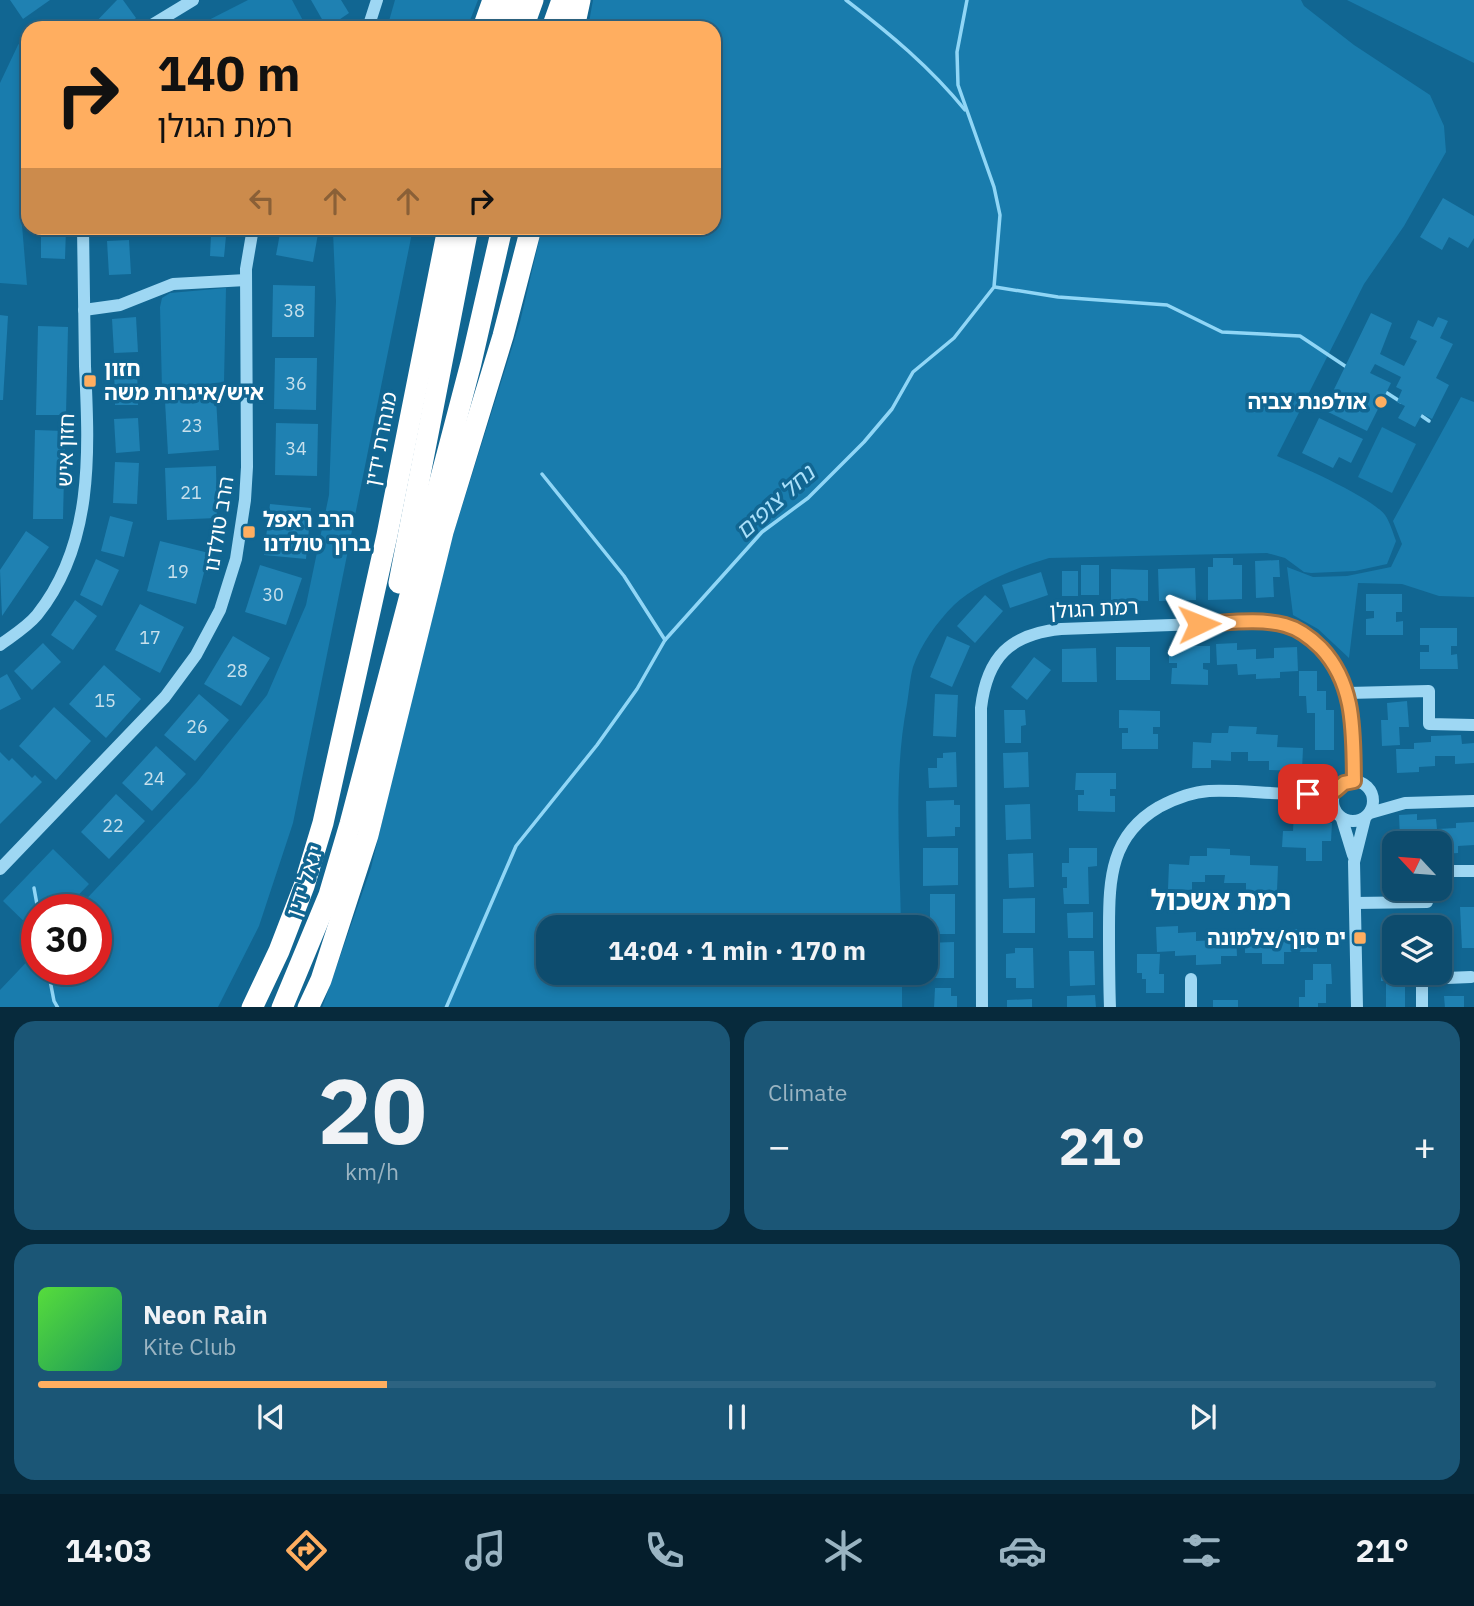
<!DOCTYPE html>
<html lang="en">
<head>
<meta charset="utf-8">
<style>
  body { margin:0; font-family:"IBM Plex Sans","Noto Sans Hebrew",sans-serif; background:#1b5676; color:#f1f3f6; height:100vh; display:flex; flex-direction:column; font-size:26px; white-space:nowrap }
  * { box-sizing:border-box; margin:0 }
  p { font-size:23px; color:#9ab4c2 }
  .icon { flex:none; width:38px; height:38px; fill:none; stroke:currentColor; stroke-width:2; stroke-linecap:round; stroke-linejoin:round }
  .map { position:relative; height:1007px; overflow:hidden }
  .drawer { display:flex; flex-direction:column; gap:14px; padding:14px; background:#072a3c; flex:1 }
  .drawer>* { flex:none }
  .guide { position:absolute; left:21px; top:21px; width:700px; height:214px; border-radius:21px; box-shadow:0 4px 10px #0003,0 0 0 2px #2d6381; background:#ffae60; color:#111; overflow:hidden }
  .needle { width:46px; rotate:296deg }
  .tools { position:absolute; left:1382px; top:831px; display:grid; gap:14px }
  .tools a { display:grid; place-items:center; width:70px; height:70px; border-radius:14px; background:#0d4c6e; box-shadow:0 4px 10px #0003,0 0 0 2px #2d6381; font-size:35px }
  .speed { position:absolute; left:21px; top:894px; display:flex; gap:14px; font-size:35px; font-weight:700; text-align:center }
  .speed>* { display:grid; place-content:center; width:91px; height:91px; border-radius:50%; background:#0d4c6e; box-shadow:0 4px 10px #0003,0 0 0 2px #2d6381; line-height:1 }
  .speed .limit { border:10px solid #d22; background:#fff; color:#111 }
  .pin { position:absolute; display:grid; place-items:center; width:60px; height:60px; color:#fff; margin:-30px; border-radius:14px; box-shadow:0 4px 10px #0006 }
  .me { position:absolute; width:77px; margin:-38px; rotate:88deg; stroke-linejoin:round; filter:drop-shadow(0 0 5px #0008) }
  .turn { display:flex; align-items:center; gap:24px; height:147px; padding:0 21px; font-size:32px }
  .turn .icon { width:91px; height:91px; stroke-width:2.5 }
  .turn b { display:block; font-size:49px; line-height:60px }
  .lanes { display:flex; align-items:center; height:66px; padding:0 21px; background:#0003; justify-content:center; gap:35px; direction:ltr }
  .lanes .off { opacity:.35 }
  .big { font-size:52px; font-weight:800; line-height:1.1 }
  .drawer .tile { flex:1; display:flex; flex-direction:column; justify-content:center; gap:10px; min-width:0; padding:0 24px; border-radius:21px; background:#1b5676 }
  .drawer .dial { align-items:center; gap:0 }
  .dial b { font-size:91px; line-height:1 }
  .song { display:flex; align-items:center; gap:21px }
  .cover { width:84px; height:84px; border-radius:10px; background:linear-gradient(135deg,hsl(110 70% 55%),hsl(150 70% 35%)) }
  .played { height:7px; border-radius:4px; background:linear-gradient(90deg,#ffae60 25%,#2d6381 25%) }
  .keys { display:flex; justify-content:space-around; direction:ltr }
  .heat { display:flex; justify-content:space-between; align-items:center; font-size:38px; direction:ltr }
  .drawer .tiles { flex:1; display:grid; gap:14px; grid-template-columns:1fr 1fr }
  .tile:last-child { grid-column:span 2 }
  .trip { position:absolute; left:536px; top:915px; width:402px; height:70px; border-radius:21px; background:#0d4c6e; box-shadow:0 4px 10px #0003,0 0 0 2px #2d6381; font-weight:800; line-height:70px; text-align:center }
  .dock { display:flex; height:112px; justify-content:space-around; align-items:center; background:#051e2c; color:#9ab4c2 }
  .dock .icon { width:49px; height:49px }
  .dock .selected { color:#ffae60 }
  .dock b { font-size:32px; color:#f1f3f6 }
  .map>svg:first-child { display:block }
</style>
</head>
<body>
<div class="map">
<svg width="1474" height="1008" viewBox="0 0 1474 1008">
  <rect width="100%" height="100%" fill="#116692"/>
  <g fill="#197cad">
    <polygon points="248,0 292,0 307,28 193,28"/>
    <polygon points="395,0 478,0 467,28 387,28"/>
    <path d="M593,0H1301L1304,6L1354,45L1430,95L1444,126L1446,152L1404,226L1364,284L1277,456C1300,466 1371,497 1385,515C1390,522 1393,533 1396,541L1387,564L1355,571L1311,573L1304,572L1285,558L1267,553L1049,558C1019,567 977,583 954,605C937,622 921,644 913,667C910,678 909,692 907,704C893,777 900,853 901,927L548,928V973H902V1007L322,1008L371,868L442,570L520,322L542,228H714V28H588Z"/>
    <polygon points="1347,0 1474,0 1474,63"/>
    <polygon points="28,31 28,114 24,149 21,213 27,285 0,283 0,83 18,45"/>
    <polygon points="336,228 413,228 293,823 259,926 218,1007 0,1007 0,990 37,951 37,970 96,970 96,910 76,910 197,782 267,695 306,605 329,495 336,301 333,232"/>
    <polygon points="226,288 224,382 162,389 160,307 162,298 170,293"/>
    <polygon points="1461,397 1474,402 1474,597 1439,596 1402,584 1358,583 1349,658 1318,629 1293,615 1287,567 1313,577 1347,576 1391,567 1402,544 1393,521"/>
    <polygon points="1382,427 1416,444 1392,493 1358,477"/>
    <polygon points="53,849 89,884 64,910 37,910 37,934 3,901"/>
  </g>
  <g fill="none" stroke-linecap="round" stroke-linejoin="round">
    <g stroke="#90d6f6" stroke-width="3.5">
      <path d="M846,0C889,33 930,67 965,110"/>
      <polyline points="995,287 1058,297 1167,305 1222,332 1300,336 1348,368"/>
      <polyline points="1384,391 1401,402"/>
      <polyline points="1419,414 1429,421"/>
      <polyline points="542,474 624,576 665,640"/>
      <polyline points="34,888 38,910"/>
      <polyline points="48,970 54,1001 58,1008"/>
      <polyline points="446,1008 516,846 597,745 637,689 665,640 762,532 808,498 864,442 892,409 913,372 954,338 994,287 1000,215 994,187 958,85 957,52 967,0"/>
    </g>
  </g>
  <g fill="#1f81b2">
    <polygon points="10,0 50,0 23,19"/>
    <polygon points="117,0 123,0 136,18 125,28 90,28"/>
    <polygon points="311,0 341,0 349,13 327,28"/>
    <polygon points="1443,198 1474,216 1474,238 1468,248 1449,237 1442,250 1420,237"/>
    <polygon points="41,228 66,228 65,259 41,258"/>
    <polygon points="281,228 319,228 313,262 276,255"/>
    <polygon points="211,235 226,236 224,257 210,256"/>
    <polygon points="129,240 131,274 109,275 107,241"/>
    <polygon points="273,285 315,286 314,337 272,337"/>
    <polygon points="1371,313 1392,323 1380,354 1404,366 1417,341 1410,338 1418,320 1433,327 1438,317 1448,321 1440,338 1453,344 1436,378 1449,385 1432,419 1422,414 1415,427 1398,418 1405,406 1397,402 1402,390 1396,387 1401,377 1375,364 1370,373 1391,383 1367,431 1324,410"/>
    <polygon points="0,315 8,316 3,400 0,400"/>
    <polygon points="136,317 138,352 114,353 112,319"/>
    <polygon points="38,326 68,327 66,415 36,415"/>
    <polygon points="275,358 317,358 316,410 274,409"/>
    <polygon points="114,366 137,366 138,405 115,405"/>
    <polygon points="216,398 219,450 168,454 165,401"/>
    <polygon points="138,418 140,451 116,453 114,419"/>
    <polygon points="1319,418 1363,439 1351,463 1339,457 1333,468 1302,453"/>
    <polygon points="276,423 318,424 317,476 275,475"/>
    <polygon points="35,430 65,431 63,519 33,519"/>
    <polygon points="115,462 139,463 137,504 113,503"/>
    <polygon points="216,466 217,518 167,520 165,468"/>
    <polygon points="270,504 311,508 306,559 264,555"/>
    <polygon points="110,516 133,522 124,557 101,551"/>
    <polygon points="26,531 49,547 2,616 0,570"/>
    <polygon points="160,541 209,553 196,604 147,591"/>
    <polygon points="1213,558 1233,558 1233,565 1242,565 1242,599 1208,600 1208,567 1213,567"/>
    <polygon points="96,559 119,570 102,606 80,595"/>
    <polygon points="1279,560 1280,577 1273,577 1274,597 1256,598 1255,561"/>
    <polygon points="260,565 302,578 286,625 245,612"/>
    <rect x="1081" y="565" width="18" height="30"/>
    <polygon points="1195,568 1196,600 1159,601 1158,569"/>
    <polygon points="1111,569 1148,570 1148,601 1111,600"/>
    <rect x="1062" y="571" width="16" height="25"/>
    <polygon points="1041,572 1048,595 1010,608 1002,585"/>
    <polygon points="1366,594 1402,594 1402,612 1396,612 1396,622 1403,621 1403,635 1366,635 1366,619 1374,618 1374,611 1366,611"/>
    <polygon points="985,595 1003,611 975,643 957,626"/>
    <polygon points="75,600 97,616 73,650 51,635"/>
    <polygon points="140,604 184,627 160,673 115,650"/>
    <polygon points="1420,628 1457,628 1457,646 1451,646 1451,655 1457,654 1458,669 1420,669 1420,652 1429,652 1429,645 1420,645"/>
    <polygon points="233,636 270,658 241,706 204,684"/>
    <polygon points="947,636 970,646 952,687 930,677"/>
    <polygon points="43,643 61,662 32,690 14,671"/>
    <polygon points="1237,643 1237,650 1256,649 1256,659 1274,658 1274,648 1297,647 1298,671 1280,672 1280,678 1256,679 1256,674 1238,675 1237,664 1217,665 1216,644"/>
    <polygon points="1169,646 1210,646 1210,663 1203,663 1203,669 1208,670 1208,685 1171,684 1172,668 1177,668 1177,663 1169,663"/>
    <rect x="1116" y="647" width="34" height="33"/>
    <polygon points="1096,648 1097,682 1062,682 1062,649"/>
    <polygon points="1034,657 1051,670 1027,700 1011,687"/>
    <polygon points="104,665 141,699 106,738 69,704"/>
    <polygon points="1299,671 1317,671 1317,691 1326,691 1326,710 1334,710 1334,750 1315,750 1315,713 1307,713 1306,696 1299,696"/>
    <polygon points="7,674 21,699 0,710 0,678"/>
    <polygon points="199,694 229,720 195,761 164,735"/>
    <polygon points="935,694 958,695 956,737 933,736"/>
    <polygon points="1407,701 1409,727 1399,727 1400,745 1382,746 1381,720 1388,720 1387,703"/>
    <polygon points="54,707 91,741 56,780 19,746"/>
    <polygon points="1004,710 1025,710 1026,725 1021,726 1021,743 1005,743"/>
    <polygon points="1119,710 1160,711 1160,727 1153,727 1153,734 1158,734 1158,749 1122,749 1122,733 1128,733 1128,728 1119,728"/>
    <polygon points="1229,726 1257,727 1256,734 1278,735 1277,747 1303,748 1302,771 1269,770 1269,761 1248,761 1248,752 1231,752 1231,761 1211,760 1211,768 1192,768 1193,742 1211,743 1212,733 1228,733"/>
    <polygon points="1461,735 1462,744 1474,743 1474,763 1455,764 1455,756 1435,756 1435,766 1419,767 1419,772 1397,773 1396,749 1414,749 1414,743 1431,742 1431,736"/>
    <polygon points="156,746 186,774 152,811 122,783"/>
    <polygon points="0,752 9,761 12,758 32,778 35,775 42,782 0,824"/>
    <polygon points="956,752 957,787 929,788 928,768 937,768 937,758 943,758 943,753"/>
    <polygon points="1028,752 1029,787 1004,788 1003,753"/>
    <polygon points="1076,773 1116,773 1116,789 1110,789 1110,796 1115,796 1115,812 1078,811 1078,795 1084,795 1084,790 1075,790"/>
    <polygon points="116,794 145,821 109,859 81,832"/>
    <polygon points="954,800 954,805 960,805 960,827 955,827 955,836 927,837 926,801"/>
    <polygon points="1030,804 1031,839 1006,840 1005,805"/>
    <polygon points="1294,811 1310,811 1310,823 1332,823 1331,841 1322,841 1322,861 1306,861 1306,848 1282,847 1283,831 1293,831"/>
    <polygon points="1417,814 1417,820 1436,819 1437,829 1456,828 1456,823 1474,822 1474,845 1458,846 1458,853 1440,854 1440,844 1417,844 1416,837 1400,838 1399,815"/>
    <polygon points="1381,844 1395,844 1395,885 1388,886 1388,866 1382,866"/>
    <polygon points="923,848 958,848 958,885 923,886"/>
    <polygon points="1069,848 1097,848 1097,866 1088,867 1089,904 1064,904 1063,888 1067,888 1067,877 1062,877 1062,863 1069,863"/>
    <polygon points="1207,848 1230,849 1230,855 1250,856 1250,865 1278,866 1277,891 1246,891 1246,883 1224,883 1225,875 1205,875 1205,882 1192,882 1192,890 1168,889 1169,864 1189,865 1190,856 1207,856"/>
    <polygon points="1033,853 1034,887 1009,888 1008,854"/>
    <rect x="930" y="894" width="25" height="40"/>
    <polygon points="1035,898 1035,933 1003,933 1003,899"/>
    <polygon points="1460,907 1474,907 1474,948 1462,948"/>
    <polygon points="1093,912 1093,938 1068,938 1067,913"/>
    <polygon points="1178,926 1178,933 1196,932 1196,941 1216,940 1216,935 1236,934 1237,956 1221,956 1221,964 1196,965 1196,955 1175,956 1175,951 1157,952 1156,927"/>
    <polygon points="1282,929 1317,929 1317,952 1284,952 1284,964 1262,964 1262,953 1245,953 1245,932 1265,932 1265,938 1282,938"/>
    <polygon points="954,942 954,978 934,978 934,961 927,961 927,943"/>
    <polygon points="1381,944 1395,944 1395,973 1405,974 1405,1008 1386,1008 1386,981 1381,981"/>
    <polygon points="1015,948 1033,948 1034,988 1016,988 1016,978 1006,978 1006,954 1015,953"/>
    <polygon points="1069,951 1094,951 1095,985 1070,986"/>
    <polygon points="1137,954 1160,954 1159,974 1164,974 1164,993 1146,993 1146,979 1142,979 1142,973 1137,973"/>
    <polygon points="1313,964 1331,964 1332,984 1326,984 1326,1003 1318,1003 1318,1008 1299,1008 1299,997 1305,997 1305,980 1313,980"/>
    <polygon points="935,988 951,988 951,996 957,996 957,1008 934,1008"/>
    <polygon points="1095,995 1096,1008 1067,1008 1067,996"/>
    <polygon points="1444,996 1464,996 1464,1008 1445,1008"/>
    <polygon points="1032,999 1032,1008 1007,1008 1007,1000"/>
    <rect x="1213" y="1000" width="25" height="8"/>
  </g>
  <g fill="none" stroke-linecap="round" stroke-linejoin="round">
    <g stroke="#9ed7f3" stroke-width="12">
      <polyline points="147,28 193,0"/>
      <polyline points="368,28 377,0"/>
      <polyline points="84,310 120,305 173,284 246,280"/>
      <path d="M0,645C12,636 27,627 37,615C94,544 89,452 85,366C84,320 84,274 83,228"/>
      <polyline points="1348,693 1429,691 1429,724 1474,725"/>
      <circle cx="1353" cy="801" r="20"/>
      <polyline points="1370,813 1405,803 1474,801"/>
      <polyline points="1342,819 1353,855"/>
      <polyline points="0,869 165,697 196,655 220,610 236,559 245,500 247,467 246,269 253,228"/>
      <polyline points="1440,871 1474,871"/>
      <polyline points="1355,903 1427,902 1427,889"/>
      <polyline points="1191,979 1191,1008"/>
      <path d="M982,1008L981,708C987,657 1010,634 1061,629L1255,622C1267,623 1280,623 1293,627C1318,637 1340,668 1348,693C1356,721 1353,752 1354,781"/>
      <path d="M1110,1008C1109,981 1109,954 1109,928C1109,878 1111,835 1159,807C1174,799 1191,792 1209,791C1251,789 1294,799 1336,790"/>
      <polyline points="1357,1008 1354,862 1365,818"/>
      <polyline points="1422,1008 1422,979 1471,977"/>
    </g>
    <g stroke="#fff" stroke-width="21">
      <polyline points="483,28 493,0"/>
      <polyline points="502,28 512,0"/>
      <polyline points="523,28 533,0"/>
      <polyline points="552,28 562,0"/>
      <polyline points="574,28 580,0"/>
      <polyline points="399,583 468,228"/>
      <polyline points="252,1008 279,951 304,886 323,823 387,535 448,228"/>
      <polyline points="282,1008 329,895 350,824 471,363 502,228"/>
      <polyline points="308,1008 321,980 368,835 443,532 503,336 531,228"/>
    </g>
  </g>
  <g fill="none" stroke-linecap="round" stroke-linejoin="round">
    <defs>
      <path id="route" d="M1199,624C1227,623 1258,618 1285,625C1300,629 1311,638 1321,648C1356,685 1353,734 1354,781L1344,783L1336,790L1308,794"/>
    </defs>
    <use href="#route" stroke="#a6713e" stroke-width="18"/>
    <use href="#route" stroke="#ffae60" stroke-width="12"/>
  </g>
  <g fill="#ffae60" stroke="#116692" stroke-width="2.5">
    <rect x="83" y="374" width="14" height="14" rx="3.5"/>
    <circle cx="1381" cy="402" r="7"/>
    <rect x="242" y="525" width="14" height="14" rx="3.5"/>
    <rect x="1353" y="931" width="14" height="14" rx="3.5"/>
  </g>
  <g text-anchor="middle" stroke-width="7" stroke-linejoin="round" paint-order="stroke">
    <g font-size="18" fill="#c7e0ec">
      <text x="294" y="317">38</text>
      <text x="296" y="390">36</text>
      <text x="192" y="432">23</text>
      <text x="296" y="455">34</text>
      <text x="191" y="499">21</text>
      <text x="178" y="578">19</text>
      <text x="273" y="601">30</text>
      <text x="150" y="644">17</text>
      <text x="237" y="677">28</text>
      <text x="105" y="707">15</text>
      <text x="197" y="733">26</text>
      <text x="154" y="785">24</text>
      <text x="113" y="832">22</text>
    </g>
    <g font-size="21" font-weight="bold" fill="#fff" stroke="#116692" text-anchor="start">
      <text x="104" y="376">חזון<tspan x="104" dy="24">איש/איגרות משה</tspan></text>
      <text x="1367" y="409" text-anchor="end">אולפנת צביה</text>
      <text x="263" y="527">הרב ראפל<tspan x="263" dy="24">ברוך טולדנו</tspan></text>
      <text x="1346" y="945" text-anchor="end">ים סוף/צלמונה</text>
    </g>
    <g font-size="21" fill="#fff" stroke="#116692">
      <text transform="translate(381 439) rotate(-79)" y="7">מנהרת ידין</text>
      <text transform="translate(66 450) rotate(-88)" y="7">חזון איש</text>
      <text transform="translate(219 524) rotate(-81)" y="7">הרב טולדנו</text>
      <text transform="translate(1094 609) rotate(-3)" y="7">רמת הגולן</text>
      <text transform="translate(305 881) rotate(-71)" y="7">יגאל ידין</text>
    </g>
    <g font-size="23" font-style="italic" fill="#aae0fa" stroke="#116692">
      <text transform="translate(775 502) rotate(-42)" y="8">נחל צופים</text>
    </g>
    <g font-size="28" font-weight="bold" fill="#fff" stroke="#116692">
      <text x="1221" y="910">רמת אשכול</text>
    </g>
  </g>
</svg>
<div class="tools">
<a><svg class="needle" viewBox="-14 -14 28 28"><path d="M0-13l5 13h-10z" fill="#e53935"/><path d="M0 13l5-13h-10z" fill="#9ab4c2"/></svg></a>
<a><svg class="icon" aria-label="layers" viewBox="0 0 24 24"><path d="M12 4l9 5-9 5-9-5zM3 14l9 5 9-5"/></svg></a>
</div>
<div class="speed"><div class="limit">30</div></div>
<div class="pin" style="left:1308px;top:794px;background:#d93025"><svg class="icon" aria-label="arrive" viewBox="0 0 24 24"><path d="M6 21V4h12l-3 4 3 4H6"/></svg></div>
<svg class="me" style="left:1199px;top:624px" viewBox="-20 -20 40 40"><path d="M0-17L14 15 0 8-14 15z" fill="#ffae60" stroke="#fff" stroke-width="4"/></svg>
<div class="trip">14:04 · 1 min · 170 m</div>
<div class="guide">
<div class="turn"><svg class="icon" aria-label="right" viewBox="0 0 24 24"><path d="M7 20v-9h11M14 6l5 5-5 5"/></svg><div><b>140 m</b>רמת הגולן</div></div>
<div class="lanes"><svg class="icon off" aria-label="left" viewBox="0 0 24 24"><path d="M17 20v-9H6M10 6l-5 5 5 5"/></svg><svg class="icon off" aria-label="ahead" viewBox="0 0 24 24"><path d="M12 20V5M6 11l6-6 6 6"/></svg><svg class="icon off" aria-label="ahead" viewBox="0 0 24 24"><path d="M12 20V5M6 11l6-6 6 6"/></svg><svg class="icon" aria-label="right" viewBox="0 0 24 24"><path d="M7 20v-9h11M14 6l5 5-5 5"/></svg></div>
</div>
</div>
<section class="drawer">
<div class="tiles">
<div class="tile dial"><b>20</b><p>km/h</p></div>
<div class="tile"><p>Climate</p>
<div class="heat"><a>−</a><b class="big">21°</b><a>+</a></div>
</div>
<div class="tile">
<div class="song"><i class="cover"></i><div><b>Neon Rain</b><p>Kite Club</p></div></div>
<div class="played"></div>
<div class="keys"><svg class="icon" aria-label="previous" viewBox="0 0 24 24"><path d="M18 5L8 12l10 7zM5 5v14"/></svg><svg class="icon" aria-label="pause" viewBox="0 0 24 24"><path d="M8 5v14M16 5v14"/></svg><svg class="icon" aria-label="next" viewBox="0 0 24 24"><path d="M6 5l10 7-10 7zM19 5v14"/></svg></div>
</div>
</div>
</section>
<nav class="dock">
<b>14:03</b>
<svg class="icon selected" aria-label="directions" viewBox="0 0 24 24"><path d="M12 3l9 9-9 9-9-9zM9 14v-3h6M13 9l2 2-2 2"/></svg>
<svg class="icon" aria-label="music" viewBox="0 0 24 24"><path d="M9 18V5l10-2v13"/><circle cx="6" cy="18" r="3"/><circle cx="16" cy="16" r="3"/></svg>
<svg class="icon" aria-label="phone" viewBox="0 0 24 24"><path d="M5 4h4l2 5-3 2q2 4 5 5l2-3 5 2v4C11 20 4 13 5 4z"/></svg>
<svg class="icon" aria-label="climate" viewBox="0 0 24 24"><path d="M12 3v18M4 7l16 10M4 17L20 7"/></svg>
<svg class="icon" aria-label="car" viewBox="0 0 24 24"><path d="M5 17H2v-5l4-1 3-4h7l3 4 3 1v5h-3M9 17h6M6 11h13"/><circle cx="7" cy="17" r="2"/><circle cx="17" cy="17" r="2"/></svg>
<svg class="icon" aria-label="filters" viewBox="0 0 24 24"><path d="M4 7h16M4 17h16"/><circle cx="9" cy="7" r="2"/><circle cx="15" cy="17" r="2"/></svg>
<b>21°</b>
</nav>
</body>
</html>
